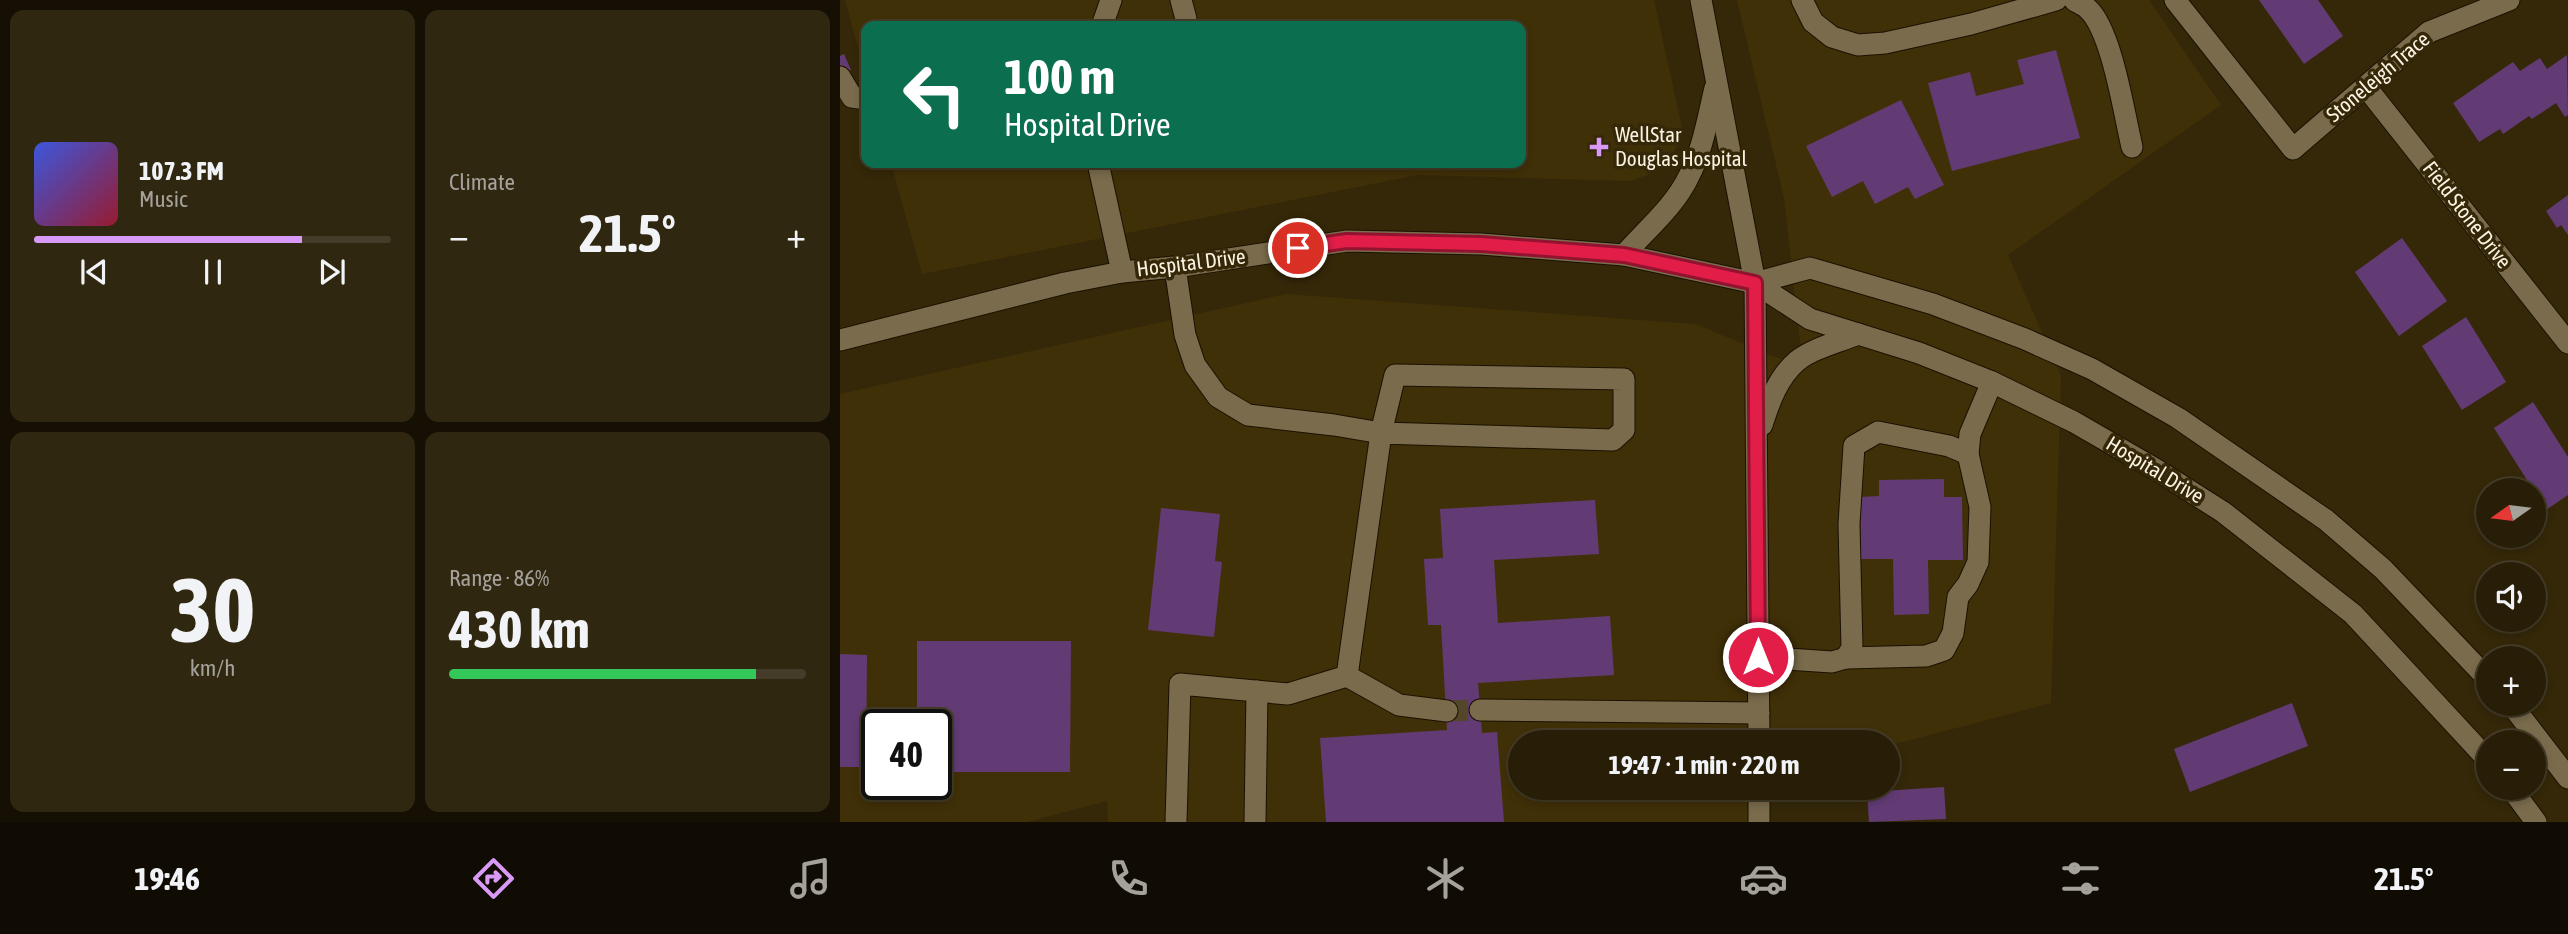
<!DOCTYPE html>
<html lang="en">
<head>
<meta charset="utf-8">
<style>
  body { margin:0; font-family:"Asap Condensed",sans-serif; background:#302711; color:#f1f3f6; height:100vh; display:flex; flex-direction:column; font-size:26px; white-space:nowrap }
  * { box-sizing:border-box; margin:0 }
  p { font-size:23px; color:#a5a29b }
  .icon { flex:none; width:38px; height:38px; fill:none; stroke:currentColor; stroke-width:2; stroke-linecap:round; stroke-linejoin:round }
  .map { position:relative; flex:1; overflow:hidden }
  .details { display:flex; flex-direction:column; gap:10px; padding:10px; background:#161004; width:840px }
  .details>* { flex:none }
  .hud { position:absolute; left:21px; top:21px; width:665px; height:147px; border-radius:14px; box-shadow:0 4px 10px #0003,0 0 0 2px #443c28; background:#0b6e4f; color:#fff; overflow:hidden }
  .needle { width:46px; rotate:256deg }
  .tools { position:absolute; left:1636px; top:478px; display:grid; gap:14px }
  .tools a { display:grid; place-items:center; width:70px; height:70px; border-radius:50%; background:#281e07; box-shadow:0 4px 10px #0003,0 0 0 2px #443c28; font-size:35px }
  .speed { position:absolute; left:21px; top:709px; display:flex; gap:14px; font-size:35px; font-weight:700; text-align:center }
  .speed>* { display:grid; place-content:center; width:91px; height:91px; border-radius:50%; background:#281e07; box-shadow:0 4px 10px #0003,0 0 0 2px #443c28; line-height:1 }
  .speed .limit { border:4px solid #111; border-radius:10px; background:#fff; color:#111 }
  .pin { position:absolute; display:grid; place-items:center; width:60px; height:60px; color:#fff; margin:-30px; border:4px solid #fff; border-radius:50%; box-shadow:0 2px 7px #0007 }
  .me { position:absolute; width:77px; margin:-38px; rotate:0deg; stroke-linejoin:round; filter:drop-shadow(0 0 5px #0008) }
  .turn { display:flex; align-items:center; gap:24px; height:147px; padding:0 28px; font-size:32px }
  .turn .icon { width:91px; height:91px; stroke-width:2.5 }
  .turn b { display:block; font-size:49px; line-height:60px }
  .big { font-size:52px; font-weight:700; line-height:1.1 }
  .details .card { flex:1; display:flex; flex-direction:column; justify-content:center; gap:10px; min-width:0; padding:0 24px; border-radius:14px; background:#302711 }
  .details .dial { align-items:center; gap:0 }
  .dial b { font-size:91px; line-height:1 }
  .song { display:flex; align-items:center; gap:21px }
  .cover { width:84px; height:84px; border-radius:10px; background:linear-gradient(135deg,hsl(230 70% 55%),hsl(350 70% 35%)) }
  .played { height:7px; border-radius:4px; background:linear-gradient(90deg,#d99af7 75%,#443c28 75%) }
  .keys { display:flex; justify-content:space-around; direction:ltr }
  .heat { display:flex; justify-content:space-between; align-items:center; font-size:38px; direction:ltr }
  .charge { height:10px; border-radius:5px; background:linear-gradient(90deg,#34c759 86%,#443c28 0) }
  .details .tiles { flex:1; display:grid; gap:10px; grid-template-columns:repeat(2,1fr) }
  .trip { position:absolute; left:668px; top:730px; width:392px; height:70px; border-radius:35px; background:#281e07; box-shadow:0 4px 10px #0003,0 0 0 2px #443c28; font-weight:700; line-height:70px; text-align:center }
  .dock { display:flex; height:112px; justify-content:space-around; align-items:center; background:#100c03; color:#a5a29b }
  .dock .icon { width:49px; height:49px }
  .dock .current { color:#d99af7 }
  .dock b { font-size:32px; color:#f1f3f6 }
  main { display:flex; flex:1; min-height:0 }
  .map>svg:first-child { display:block }
</style>
</head>
<body>
<main>
<section class="details">
<div class="tiles">
<div class="card">
<div class="song"><i class="cover"></i><div><b>107.3 FM</b><p>Music</p></div></div>
<div class="played"></div>
<div class="keys"><svg class="icon" aria-label="previous" viewBox="0 0 24 24"><path d="M18 5L8 12l10 7zM5 5v14"/></svg><svg class="icon" aria-label="pause" viewBox="0 0 24 24"><path d="M8 5v14M16 5v14"/></svg><svg class="icon" aria-label="next" viewBox="0 0 24 24"><path d="M6 5l10 7-10 7zM19 5v14"/></svg></div>
</div>
<div class="card"><p>Climate</p>
<div class="heat"><a>−</a><b class="big">21.5°</b><a>+</a></div>
</div>
<div class="card dial"><b>30</b><p>km/h</p></div>
<div class="card"><p>Range · 86%</p><b class="big">430 km</b><div class="charge"></div></div>
</div>
</section>
<div class="map">
<svg width="1728" height="822" viewBox="0 0 1728 822">
  <rect width="100%" height="100%" fill="#352809"/>
  <g fill="#403008" fill-rule="evenodd">
    <polygon points="5,0 814,0 843,132 828,166 792,181 577,175 82,274 51,163 681,163 681,26 26,26 26,76"/>
    <path d="M897,0H1309L1381,105L1168,255L1221,376L1211,703L1048,746V742H681V788H913L914,822H268L267,801L187,822H0V394L446,294L855,324L963,368L944,198ZM37,724H96V784H37Z"/>
  </g>
  <g fill="#623b74">
    <polygon points="1419,0 1478,0 1503,36 1464,64"/>
    <polygon points="1216,50 1240,138 1112,171 1088,83 1130,72 1136,96 1184,84 1177,60"/>
    <polygon points="4,54 11,70 0,75 0,56"/>
    <polygon points="1727,55 1728,115 1725,117 1716,103 1692,119 1689,116 1663,134 1660,129 1639,142 1613,103 1673,62 1680,71 1700,58 1707,69"/>
    <polygon points="1061,100 1104,185 1075,199 1068,187 1035,204 1023,181 992,197 966,146"/>
    <polygon points="1728,195 1728,235 1721,225 1717,228 1706,211"/>
    <polygon points="1562,238 1607,301 1559,336 1515,272"/>
    <polygon points="1626,317 1666,382 1622,410 1582,346"/>
    <polygon points="1693,402 1728,457 1728,495 1706,510 1654,428"/>
    <polygon points="1104,479 1104,497 1122,497 1123,560 1088,560 1089,614 1054,615 1053,559 1021,559 1020,497 1039,496 1039,480"/>
    <polygon points="755,500 759,554 654,560 658,623 770,616 774,675 638,683 642,733 657,732 664,822 486,822 480,738 607,730 601,625 588,625 584,559 603,558 600,509"/>
    <polygon points="321,508 380,514 375,561 382,562 374,637 308,630"/>
    <polygon points="77,641 231,641 230,772 96,772 96,724 77,724"/>
    <polygon points="0,654 27,655 26,767 0,767"/>
    <polygon points="1452,703 1468,746 1350,792 1334,749"/>
    <polygon points="1104,787 1106,819 1029,822 1027,792"/>
  </g>
  <g fill="none" stroke-linecap="round" stroke-linejoin="round">
    <polyline stroke="#53462a" stroke-width="21" stroke-dasharray="21 10" stroke-linecap="butt" points="607,711 640,710"/>
    <defs>
      <g id="minor">
        <polyline points="341,0 346,19"/>
        <polyline points="861,0 915,283 919,742"/>
        <polyline points="962,0 973,22 992,37 1018,45 1045,43 1131,24 1216,0"/>
        <path d="M1234,0C1238,3 1244,5 1248,9C1272,31 1284,114 1292,147"/>
        <polyline points="1335,0 1453,149 1589,32 1669,0"/>
        <polyline points="262,26 271,0"/>
        <polyline points="0,77 12,97 26,99"/>
        <polyline points="1526,87 1728,343"/>
        <polyline points="258,163 282,272"/>
        <path d="M784,255C806,230 835,206 849,176C863,149 868,117 875,88"/>
        <polyline points="335,267 345,335 355,365 378,397 408,415 494,425 541,433 773,440 784,430 784,379 555,375 541,433 507,676"/>
        <polyline points="915,283 970,268 1093,304 1185,339 1252,369 1338,418 1486,520 1543,569 1648,679"/>
        <polyline points="0,340 225,283 282,272 335,267 507,241 641,244 784,255 915,283 970,319 1079,353 1152,382 1234,422 1317,470 1383,512 1513,614 1648,760"/>
        <path d="M922,425C929,403 938,377 957,361C973,348 999,342 1018,334"/>
        <polyline points="918,657 992,662 1006,658 1012,648 1009,524 1014,446 1038,432 1109,446 1128,454 1130,434 1152,382"/>
        <polyline points="1006,658 1086,656 1104,650 1113,633 1118,597 1128,584 1138,562 1140,507 1128,454"/>
        <polyline points="1671,704 1728,778"/>
        <polyline points="640,710 919,713"/>
        <polyline points="1671,788 1696,822"/>
        <polyline points="336,822 340,684 448,694 507,676 559,705 607,711"/>
        <polyline points="415,822 417,691"/>
        <polyline points="919,822 919,788"/>
      </g>
    </defs>
    <use href="#minor" stroke="#1a1100" stroke-width="23"/>
    <use href="#minor" stroke="#7a6b4c" stroke-width="21"/>
  </g>
  <g fill="none" stroke-linecap="round" stroke-linejoin="round">
    <defs>
      <polyline id="route" points="458,248 507,241 641,244 784,255 915,283 918,657"/>
    </defs>
    <use href="#route" stroke="#92132f" stroke-width="18"/>
    <use href="#route" stroke="#e11d48" stroke-width="12"/>
  </g>
  <path fill="#d99af7" stroke="#352809" stroke-width="2.5" d="M755.5 136.5h7v7h7v7h-7v7h-7v-7h-7v-7h7z"/>
  <g text-anchor="middle" stroke-width="7" stroke-linejoin="round" paint-order="stroke">
    <g font-size="21" fill="#fbf3e2" stroke="#352809">
      <text transform="translate(1538 77) rotate(-40)" y="7">Stoneleigh Trace</text>
      <text transform="translate(1627 215) rotate(52)" y="7">Field Stone Drive</text>
      <text transform="translate(351 263) rotate(-7)" y="7">Hospital Drive</text>
      <text transform="translate(1315 470) rotate(31)" y="7">Hospital Drive</text>
    </g>
    <g font-size="21" fill="#fbf3e2" stroke="#352809" text-anchor="start">
      <text x="775" y="142">WellStar<tspan x="775" dy="24">Douglas Hospital</tspan></text>
    </g>
  </g>
</svg>
<div class="tools">
<a><svg class="needle" viewBox="-14 -14 28 28"><path d="M0-13l5 13h-10z" fill="#e53935"/><path d="M0 13l5-13h-10z" fill="#a5a29b"/></svg></a>
<a><svg class="icon" aria-label="sound" viewBox="0 0 24 24"><path d="M4 9h4l5-4v14l-5-4H4zM17 9q2 3 0 6"/></svg></a>
<a>+</a>
<a>−</a>
</div>
<div class="speed"><div class="limit">40</div></div>
<div class="pin" style="left:458px;top:248px;background:#d93025"><svg class="icon" aria-label="arrive" viewBox="0 0 24 24"><path d="M6 21V4h12l-3 4 3 4H6"/></svg></div>
<svg class="me" style="left:918px;top:657px" viewBox="-20 -20 40 40"><circle r="17" fill="#e11d48" stroke="#fff" stroke-width="3"/><path d="M0-11L8 9 0 5-8 9z" fill="#fff"/></svg>
<div class="trip">19:47 · 1 min · 220 m</div>
<div class="hud">
<div class="turn"><svg class="icon" aria-label="left" viewBox="0 0 24 24"><path d="M17 20v-9H6M10 6l-5 5 5 5"/></svg><div><b>100 m</b>Hospital Drive</div></div>
</div>
</div>
</main>
<nav class="dock">
<b>19:46</b>
<svg class="icon current" aria-label="directions" viewBox="0 0 24 24"><path d="M12 3l9 9-9 9-9-9zM9 14v-3h6M13 9l2 2-2 2"/></svg>
<svg class="icon" aria-label="music" viewBox="0 0 24 24"><path d="M9 18V5l10-2v13"/><circle cx="6" cy="18" r="3"/><circle cx="16" cy="16" r="3"/></svg>
<svg class="icon" aria-label="phone" viewBox="0 0 24 24"><path d="M5 4h4l2 5-3 2q2 4 5 5l2-3 5 2v4C11 20 4 13 5 4z"/></svg>
<svg class="icon" aria-label="climate" viewBox="0 0 24 24"><path d="M12 3v18M4 7l16 10M4 17L20 7"/></svg>
<svg class="icon" aria-label="car" viewBox="0 0 24 24"><path d="M5 17H2v-5l4-1 3-4h7l3 4 3 1v5h-3M9 17h6M6 11h13"/><circle cx="7" cy="17" r="2"/><circle cx="17" cy="17" r="2"/></svg>
<svg class="icon" aria-label="filters" viewBox="0 0 24 24"><path d="M4 7h16M4 17h16"/><circle cx="9" cy="7" r="2"/><circle cx="15" cy="17" r="2"/></svg>
<b>21.5°</b>
</nav>
</body>
</html>
